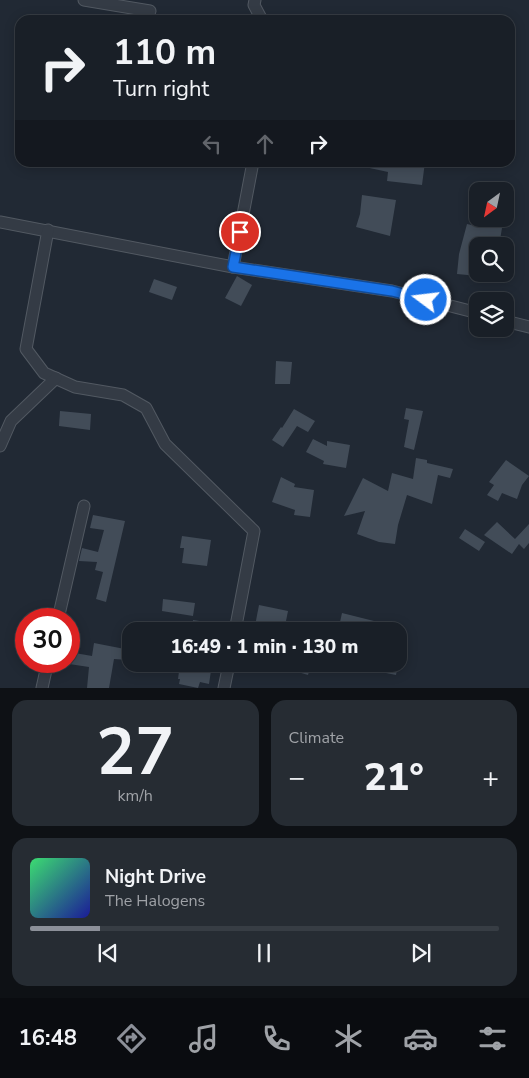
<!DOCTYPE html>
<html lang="en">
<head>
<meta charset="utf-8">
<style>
  body { margin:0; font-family:"Nunito Sans",sans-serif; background:#262c33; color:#f1f3f6; height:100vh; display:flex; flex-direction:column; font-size:19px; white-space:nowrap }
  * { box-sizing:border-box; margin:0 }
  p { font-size:16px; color:#9fa2a7 }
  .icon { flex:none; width:28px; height:28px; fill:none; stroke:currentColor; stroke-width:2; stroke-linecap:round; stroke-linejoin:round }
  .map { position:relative; height:688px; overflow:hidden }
  .panel { display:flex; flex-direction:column; gap:12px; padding:12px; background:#0e1115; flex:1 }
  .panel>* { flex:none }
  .top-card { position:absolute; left:15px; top:15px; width:500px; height:152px; border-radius:15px; box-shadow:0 2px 12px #0003,0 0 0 1px #373d44; background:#191f27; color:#f1f3f6; overflow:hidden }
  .needle { width:32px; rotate:213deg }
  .fabs { position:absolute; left:469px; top:182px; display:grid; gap:10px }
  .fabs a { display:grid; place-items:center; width:45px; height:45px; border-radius:10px; background:#191f27; box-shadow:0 2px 12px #0003,0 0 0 1px #373d44; font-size:25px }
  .speed { position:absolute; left:15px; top:608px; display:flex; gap:10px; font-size:25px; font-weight:700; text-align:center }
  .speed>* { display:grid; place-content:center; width:65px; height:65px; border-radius:50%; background:#191f27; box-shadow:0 2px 12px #0003,0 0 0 1px #373d44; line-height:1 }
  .speed .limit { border:8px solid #d22; background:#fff; color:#111 }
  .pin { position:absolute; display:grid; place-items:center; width:42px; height:42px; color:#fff; margin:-21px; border:2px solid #fff; border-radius:50%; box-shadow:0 1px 5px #0007 }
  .me { position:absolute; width:55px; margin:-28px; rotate:285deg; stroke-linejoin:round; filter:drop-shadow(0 0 4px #0008) }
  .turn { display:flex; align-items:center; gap:18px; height:105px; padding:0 15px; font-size:22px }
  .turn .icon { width:65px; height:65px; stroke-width:2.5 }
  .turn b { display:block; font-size:35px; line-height:42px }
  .lanes { display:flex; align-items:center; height:48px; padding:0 15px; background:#0003; justify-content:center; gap:25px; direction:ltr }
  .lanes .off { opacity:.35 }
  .big { font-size:38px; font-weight:800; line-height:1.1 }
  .panel .tile { flex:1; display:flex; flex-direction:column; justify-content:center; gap:8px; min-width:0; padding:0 18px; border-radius:15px; background:#262c33 }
  .panel .dial { align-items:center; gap:0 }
  .dial b { font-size:65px; line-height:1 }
  .song { display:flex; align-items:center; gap:15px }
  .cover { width:60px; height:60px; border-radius:8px; background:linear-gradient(135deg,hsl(140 70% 55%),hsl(240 70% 35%)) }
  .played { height:5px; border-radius:2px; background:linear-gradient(90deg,#8c9099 15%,#373d44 15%) }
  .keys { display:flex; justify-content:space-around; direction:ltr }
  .heat { display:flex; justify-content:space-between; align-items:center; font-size:28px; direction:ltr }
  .panel .tiles { flex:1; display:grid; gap:12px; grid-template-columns:1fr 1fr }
  .tile:last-child { grid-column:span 2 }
  .trip { position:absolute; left:122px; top:622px; width:285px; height:50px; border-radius:15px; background:#191f27; box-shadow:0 2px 12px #0003,0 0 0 1px #373d44; font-weight:800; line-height:50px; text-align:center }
  .tab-bar { display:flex; height:80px; justify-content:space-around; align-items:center; background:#0a0c10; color:#9fa2a7 }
  .tab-bar .icon { width:35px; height:35px }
  .tab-bar .selected { color:#8c9099 }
  .tab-bar b { font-size:22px; color:#f1f3f6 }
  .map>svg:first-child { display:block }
</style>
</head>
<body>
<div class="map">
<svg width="529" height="688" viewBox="0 0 529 688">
  <rect width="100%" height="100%" fill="#212934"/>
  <g fill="#424c58">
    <polygon points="366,162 425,162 422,185 387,181 388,172 365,167"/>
    <polygon points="362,195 396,200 390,236 356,227 360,214"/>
    <polygon points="467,224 480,227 480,226 502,228 500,240 478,237 478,276 457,274 459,254"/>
    <polygon points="237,276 252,285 241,306 225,298"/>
    <polygon points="154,279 177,287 172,300 149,292"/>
    <polygon points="276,361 292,362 290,384 275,384"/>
    <polygon points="406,408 423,411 414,450 404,447 409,420 404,419"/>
    <polygon points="294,409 315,421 308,432 297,426 283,447 272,440 281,427 282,428"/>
    <polygon points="60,411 91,414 90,430 59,426"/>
    <polygon points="313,439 327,446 327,441 350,445 346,468 323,464 324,461 306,452"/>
    <polygon points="416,458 427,460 427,463 453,469 450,478 438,475 432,504 407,495 398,525 395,544 379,542 357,534 365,511 344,516 363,478 388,491 392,473 413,479"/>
    <polygon points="506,460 529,476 522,485 517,499 502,493 498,501 487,495 494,485 489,482"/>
    <polygon points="281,477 295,484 294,487 314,490 310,517 294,515 295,510 272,502"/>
    <polygon points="93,515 125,521 106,602 96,599 103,572 95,570 97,562 79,561 82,548 98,552 104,530 90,528"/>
    <polygon points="497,522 515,539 529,524 529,543 524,549 519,544 512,554 484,535"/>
    <polygon points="465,529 485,542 479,551 459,538"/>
    <polygon points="182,536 211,540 207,566 182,563 184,548 180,548"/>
    <polygon points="163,599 195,603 193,616 162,611"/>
    <polygon points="259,605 288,611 284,631 254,631"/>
    <polygon points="342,613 378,622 375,631 338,631"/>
    <polygon points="193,620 206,622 205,631 192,631"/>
    <polygon points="94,643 130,650 128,660 114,659 109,688 87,688 89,667 69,664 69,652 92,656"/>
    <polygon points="180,664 212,664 209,684 200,682 198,688 179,684 180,679 178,679"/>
    <polygon points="278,664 311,664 308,675 278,666"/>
    <polygon points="362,664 398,664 396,675 361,668"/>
  </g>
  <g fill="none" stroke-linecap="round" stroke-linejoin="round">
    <defs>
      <g id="minor">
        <polyline points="84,0 150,11"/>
        <polyline points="255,0 254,5 262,20"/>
        <polyline points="0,222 233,267 392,291 478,313"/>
        <polyline points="48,230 26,349 44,373 75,387 123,395 146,408 165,444 254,531 235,631"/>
        <polyline points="233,267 253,162"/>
        <polyline points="505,321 529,327"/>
        <polyline points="0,446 11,421 56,378"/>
        <polyline points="58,619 84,506"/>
        <polyline points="42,688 48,661"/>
        <polyline points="224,688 229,664"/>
      </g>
    </defs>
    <use href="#minor" stroke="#525962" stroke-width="13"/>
    <use href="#minor" stroke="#343b45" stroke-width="11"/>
  </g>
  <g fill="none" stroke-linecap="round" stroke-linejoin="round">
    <defs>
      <polyline id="route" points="240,232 233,267 392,291 426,300"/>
    </defs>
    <use href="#route" stroke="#114b97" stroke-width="12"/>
    <use href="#route" stroke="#1a73e8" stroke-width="9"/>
  </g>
</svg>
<div class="fabs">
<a><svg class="needle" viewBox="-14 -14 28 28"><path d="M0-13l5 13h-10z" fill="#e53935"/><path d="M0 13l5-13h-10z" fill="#9fa2a7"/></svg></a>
<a><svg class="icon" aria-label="search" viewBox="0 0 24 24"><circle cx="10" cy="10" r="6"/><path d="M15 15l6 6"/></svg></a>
<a><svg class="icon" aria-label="layers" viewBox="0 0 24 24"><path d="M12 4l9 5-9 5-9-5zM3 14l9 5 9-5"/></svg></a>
</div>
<div class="speed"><div class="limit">30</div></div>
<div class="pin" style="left:240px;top:232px;background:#d93025"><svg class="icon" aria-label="arrive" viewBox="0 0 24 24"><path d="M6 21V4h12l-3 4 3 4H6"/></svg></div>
<svg class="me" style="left:426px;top:300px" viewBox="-20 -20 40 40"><circle r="17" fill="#1a73e8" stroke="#fff" stroke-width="3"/><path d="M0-11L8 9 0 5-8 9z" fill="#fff"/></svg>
<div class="trip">16:49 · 1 min · 130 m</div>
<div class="top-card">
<div class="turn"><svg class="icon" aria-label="right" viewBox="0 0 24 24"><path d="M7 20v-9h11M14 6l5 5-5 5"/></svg><div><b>110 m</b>Turn right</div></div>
<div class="lanes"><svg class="icon off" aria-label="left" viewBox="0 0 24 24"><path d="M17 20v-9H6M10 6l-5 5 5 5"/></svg><svg class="icon off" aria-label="ahead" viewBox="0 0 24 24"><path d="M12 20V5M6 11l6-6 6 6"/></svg><svg class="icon" aria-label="right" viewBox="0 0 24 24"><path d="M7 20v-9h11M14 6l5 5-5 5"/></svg></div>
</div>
</div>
<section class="panel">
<div class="tiles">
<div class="tile dial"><b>27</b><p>km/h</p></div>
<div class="tile"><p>Climate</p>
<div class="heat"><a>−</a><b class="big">21°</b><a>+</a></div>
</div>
<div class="tile">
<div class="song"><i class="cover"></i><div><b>Night Drive</b><p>The Halogens</p></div></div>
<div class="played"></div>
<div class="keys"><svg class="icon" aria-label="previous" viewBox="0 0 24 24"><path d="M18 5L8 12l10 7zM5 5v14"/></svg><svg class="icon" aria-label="pause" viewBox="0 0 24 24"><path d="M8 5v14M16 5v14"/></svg><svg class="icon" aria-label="next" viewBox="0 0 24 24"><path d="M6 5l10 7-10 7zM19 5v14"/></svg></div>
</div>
</div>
</section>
<nav class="tab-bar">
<b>16:48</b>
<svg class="icon selected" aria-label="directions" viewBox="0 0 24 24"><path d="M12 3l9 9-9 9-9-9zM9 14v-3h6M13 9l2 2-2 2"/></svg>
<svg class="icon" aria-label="music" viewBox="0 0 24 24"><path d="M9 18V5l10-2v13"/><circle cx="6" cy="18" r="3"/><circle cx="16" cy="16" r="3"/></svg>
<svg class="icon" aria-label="phone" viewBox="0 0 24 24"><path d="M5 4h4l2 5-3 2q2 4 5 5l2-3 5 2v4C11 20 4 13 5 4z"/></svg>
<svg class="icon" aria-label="climate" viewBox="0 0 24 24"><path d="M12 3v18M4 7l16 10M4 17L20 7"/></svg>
<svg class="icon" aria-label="car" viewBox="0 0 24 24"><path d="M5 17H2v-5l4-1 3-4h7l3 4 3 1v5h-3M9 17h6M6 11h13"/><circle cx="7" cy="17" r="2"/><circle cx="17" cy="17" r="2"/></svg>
<svg class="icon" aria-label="filters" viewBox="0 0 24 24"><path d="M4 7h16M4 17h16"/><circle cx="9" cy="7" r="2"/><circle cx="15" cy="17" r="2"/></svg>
</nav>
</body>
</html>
